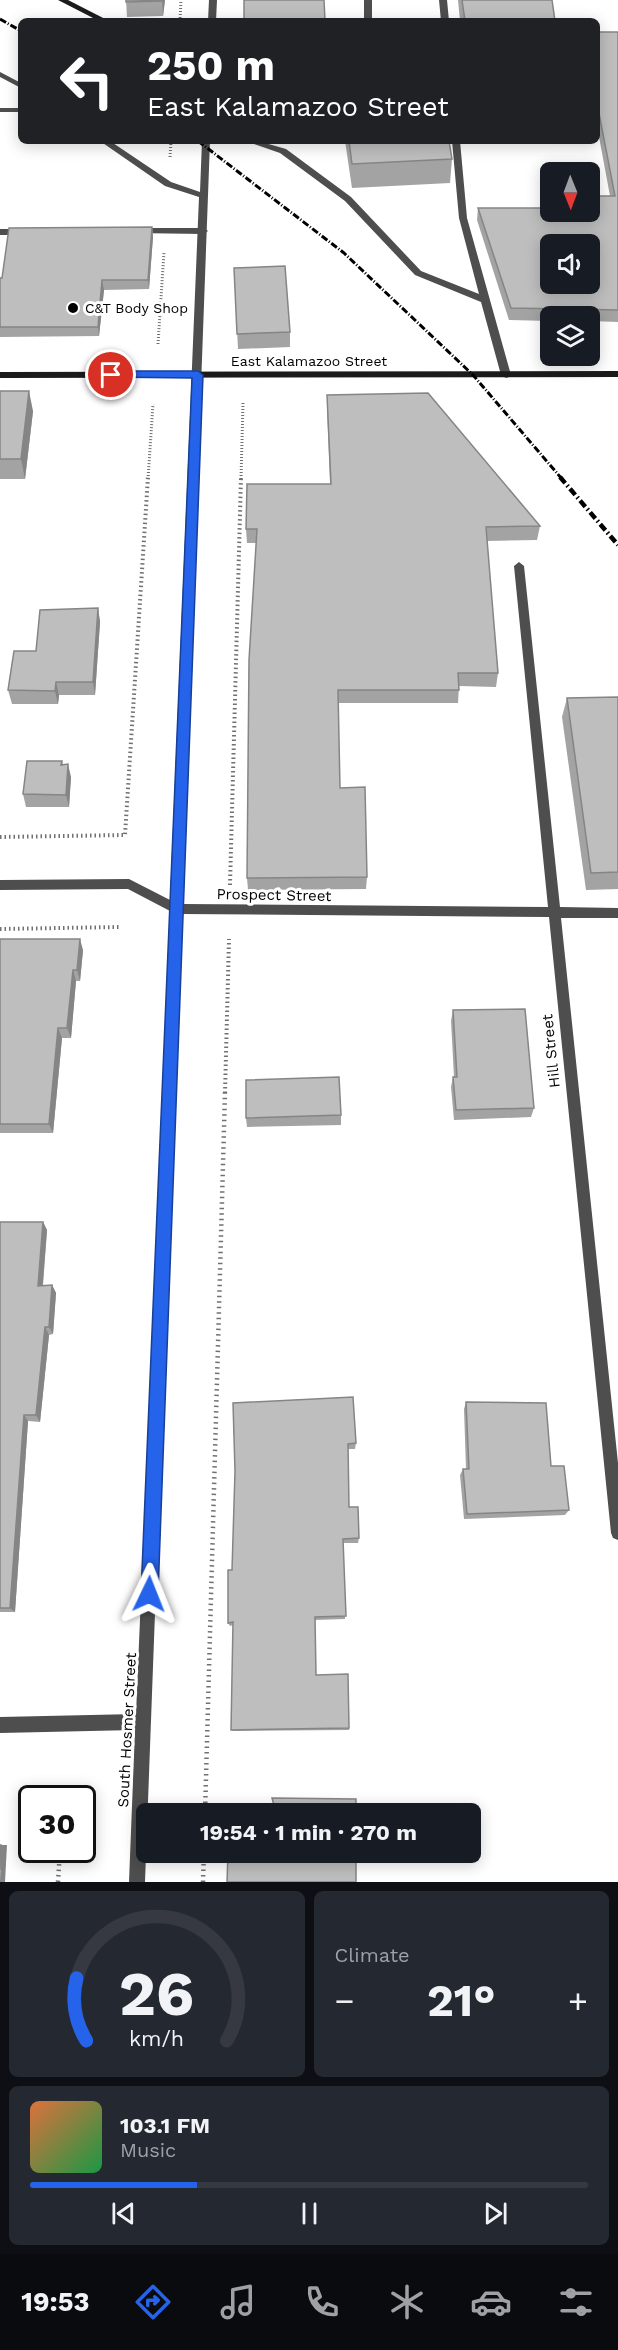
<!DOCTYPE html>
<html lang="en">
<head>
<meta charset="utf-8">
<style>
  body { margin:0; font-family:"Work Sans",sans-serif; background:#242831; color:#f1f3f6; height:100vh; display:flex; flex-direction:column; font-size:22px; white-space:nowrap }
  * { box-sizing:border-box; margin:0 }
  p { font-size:20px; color:#9ea1a6 }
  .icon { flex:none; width:33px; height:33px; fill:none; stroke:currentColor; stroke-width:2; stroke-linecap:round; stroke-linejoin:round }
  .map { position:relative; height:1882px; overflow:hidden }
  .sheet { display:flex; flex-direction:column; gap:9px; padding:9px; background:#0d0f14; flex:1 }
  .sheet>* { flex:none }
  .hud { position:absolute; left:18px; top:18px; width:582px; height:126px; border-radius:9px; box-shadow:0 3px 15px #0003; background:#202124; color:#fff; overflow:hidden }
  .needle { width:39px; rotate:179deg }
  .buttons { position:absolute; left:540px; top:162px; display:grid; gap:12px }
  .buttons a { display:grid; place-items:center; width:60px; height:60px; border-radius:9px; background:#171b24; box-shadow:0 3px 15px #0003; font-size:30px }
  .speed { position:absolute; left:18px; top:1785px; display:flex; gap:12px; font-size:30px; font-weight:700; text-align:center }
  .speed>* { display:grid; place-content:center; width:78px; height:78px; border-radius:50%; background:#171b24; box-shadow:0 3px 15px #0003; line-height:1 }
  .speed .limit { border:3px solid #111; border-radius:9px; background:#fff; color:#111 }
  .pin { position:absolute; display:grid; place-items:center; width:51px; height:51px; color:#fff; margin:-26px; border:3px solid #fff; border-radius:50%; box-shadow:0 2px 6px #0007 }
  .me { position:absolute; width:66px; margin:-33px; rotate:2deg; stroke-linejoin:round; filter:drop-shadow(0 0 4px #0008) }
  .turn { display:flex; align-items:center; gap:21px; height:126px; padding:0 30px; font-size:27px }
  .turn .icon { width:78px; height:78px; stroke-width:2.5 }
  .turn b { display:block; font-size:42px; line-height:51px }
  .big { font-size:45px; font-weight:700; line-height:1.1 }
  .sheet .card { flex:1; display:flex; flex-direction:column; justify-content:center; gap:9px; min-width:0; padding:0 21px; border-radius:9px; background:#242831 }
  .sheet .dial { align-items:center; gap:0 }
  .dial svg { height:156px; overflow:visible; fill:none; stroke:#363941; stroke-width:7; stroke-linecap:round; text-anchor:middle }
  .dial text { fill:#f1f3f6; stroke:none }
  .song { display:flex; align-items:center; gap:18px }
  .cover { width:72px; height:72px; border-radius:9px; background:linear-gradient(135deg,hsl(20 70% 55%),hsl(140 70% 35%)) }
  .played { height:6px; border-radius:3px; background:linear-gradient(90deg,#2563eb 30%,#363941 30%) }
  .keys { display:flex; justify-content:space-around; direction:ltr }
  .heat { display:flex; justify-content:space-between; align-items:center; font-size:33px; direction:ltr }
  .sheet .tiles { flex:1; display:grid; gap:9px; grid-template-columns:1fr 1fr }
  .card:last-child { grid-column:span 2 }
  .trip { position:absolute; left:136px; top:1803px; width:345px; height:60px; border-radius:9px; background:#171b24; box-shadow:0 3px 15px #0003; font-weight:700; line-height:60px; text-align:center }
  .menu { display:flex; height:96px; justify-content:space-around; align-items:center; background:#090b0e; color:#9ea1a6 }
  .menu .icon { width:42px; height:42px }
  .menu .selected { color:#2563eb }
  .menu b { font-size:27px; color:#f1f3f6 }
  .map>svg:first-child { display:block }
</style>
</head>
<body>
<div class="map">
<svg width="618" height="1882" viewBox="0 0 618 1882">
  <rect width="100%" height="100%" fill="#fff"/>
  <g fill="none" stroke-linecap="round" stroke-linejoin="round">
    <g stroke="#707070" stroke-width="3" stroke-dasharray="1 2" stroke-linecap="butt">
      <polyline points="180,21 181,0"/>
      <polyline points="170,157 171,141"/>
      <polyline points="158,344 164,252"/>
      <polyline points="148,479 153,404"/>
      <polyline points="241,479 243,403"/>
    </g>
    <g stroke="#707070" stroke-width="4" stroke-dasharray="1.5 3" stroke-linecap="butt">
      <polyline points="0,837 125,835 148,477"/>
      <polyline points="230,885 241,477"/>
      <polyline points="0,929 120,927"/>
      <polyline points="225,1093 229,939"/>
    </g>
    <g stroke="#707070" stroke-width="4.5" stroke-dasharray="1.5 4" stroke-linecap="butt">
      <polyline points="205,1814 225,1092"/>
      <polyline points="58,1882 60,1850"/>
      <polyline points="203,1882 204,1852"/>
    </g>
    <g fill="#4e4e4e" fill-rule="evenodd">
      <rect x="364" y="0" width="8" height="21"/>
      <polygon points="439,0 447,0 449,21 441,21"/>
      <polygon points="245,141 258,141 286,149 351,197 421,271 479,294 459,218 452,141 460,141 467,218 511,375 509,377 506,378 501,375 481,302 415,275 345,201 280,153"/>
      <polygon points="136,228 204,228 208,231 204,234 133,233 132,231"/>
      <polygon points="0,229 23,229 27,232 23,235 0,235"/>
    </g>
    <g fill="#4e4e4e" fill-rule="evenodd">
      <polygon points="209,0 217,0 216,21 208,21"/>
      <polygon points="0,72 21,83 21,88 0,77"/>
      <rect x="0" y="108" width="21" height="4"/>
      <polygon points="100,141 110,141 171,182 200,192 202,141 210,141 182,904 548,907 514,566 519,562 524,566 560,907 618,908 618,918 561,918 618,1463 618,1540 613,1538 611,1533 549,917 181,914 145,1882 129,1882 135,1730 0,1733 0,1717 136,1714 170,911 128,889 0,890 0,880 129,879 170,900 199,197 165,186"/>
    </g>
    <g fill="#1b1b1b" fill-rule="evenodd">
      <polygon points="58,0 68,0 109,21 99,21"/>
      <polygon points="618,371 618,377 0,378 0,372"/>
    </g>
    <g stroke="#000" stroke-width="3" stroke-dasharray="7 2 1 2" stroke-linecap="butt">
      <polyline points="0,19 21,31"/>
      <polyline points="198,141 344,253 473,375 562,479"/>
    </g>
    <polyline stroke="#000" stroke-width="4.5" stroke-dasharray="8 3 1.5 3" stroke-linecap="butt" points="560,477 618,545"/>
  </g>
  <g fill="#a3a3a3">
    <polygon points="126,0 165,0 163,16 127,17"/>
    <polygon points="458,0 552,0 555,21 460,21"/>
    <polygon points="597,32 618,32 618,322 590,321 590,316 550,316 550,321 509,320 477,220 478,208 550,212 610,196 597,126"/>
    <polygon points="345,141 449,141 452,159 450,183 352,188"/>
    <polygon points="152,227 153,237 149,289 104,290 99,336 0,337 0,278"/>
    <polygon points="234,268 290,332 290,347 238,349"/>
    <polygon points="0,391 33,411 25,479 0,479"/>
    <polygon points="327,395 540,526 537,540 487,541 498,673 496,687 459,686 458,703 338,703 340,788 367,877 366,889 248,890 247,878 257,543 247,543 246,529 330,484 327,409"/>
    <polygon points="98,608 100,622 95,695 59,695 58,704 12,704 8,690 36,651"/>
    <polygon points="618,697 618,889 586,890 562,717 567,698"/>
    <polygon points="62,761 63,764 71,777 69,807 26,807 23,794"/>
    <polygon points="0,939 83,950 80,981 76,981 71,1038 62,1038 53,1133 0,1133"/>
    <polygon points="453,1010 534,1108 531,1117 454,1120 451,1087 453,1077 454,1077 451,1021"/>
    <polygon points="341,1115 341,1125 247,1127 246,1118"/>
    <polygon points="0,1222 43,1222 47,1230 43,1286 52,1285 56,1293 53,1334 49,1335 40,1422 28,1421 15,1612 0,1612"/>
    <polygon points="466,1402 551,1466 569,1510 565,1515 464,1519 460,1475 463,1469 466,1469 464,1409"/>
    <polygon points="233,1403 356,1443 355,1449 348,1449 349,1507 359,1538 358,1543 343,1543 345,1619 315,1620 316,1675 349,1728 349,1730 233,1731 231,1730 233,1625 230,1626 228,1623 232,1570 235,1471"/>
  </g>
  <g fill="#858585">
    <polygon points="162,0 165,0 163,16"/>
    <polygon points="152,227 153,237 149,289 148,280"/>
    <polygon points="102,280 104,290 99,336 98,327"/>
    <polygon points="29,391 33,411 25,479 21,459"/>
    <polygon points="98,608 100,622 95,695 93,682"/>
    <polygon points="56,682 59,695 58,704 55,691"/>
    <polygon points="68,764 71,777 69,807 66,795"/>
    <polygon points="80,939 83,950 80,981 77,970"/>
    <polygon points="73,970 76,981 71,1038 67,1028"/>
    <polygon points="58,1028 62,1038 53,1133 49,1124"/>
    <polygon points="43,1222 47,1230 42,1293 38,1286"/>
    <polygon points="52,1285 56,1293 53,1334 49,1327"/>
    <polygon points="45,1327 49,1335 40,1422 36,1415"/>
    <polygon points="24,1415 28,1421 15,1612 10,1608"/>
    <polygon points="1,1845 7,1845 5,1882 0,1882"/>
  </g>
  <g fill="#bebebe" stroke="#858585" stroke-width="1.5" fill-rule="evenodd">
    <polygon points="126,0 162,0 162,1 126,2"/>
    <polygon points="244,0 324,0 325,21 244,21"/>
    <polygon points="462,0 552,0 555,21 465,21"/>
    <path d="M597,32H618V310L511,308L478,208H550V212H590V196H615L597,103ZM550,244H590V284H550Z"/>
    <polygon points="349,141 449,141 452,159 352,164"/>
    <polygon points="152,227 148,280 102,280 98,327 0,327 0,278 2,278 9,228"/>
    <polygon points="285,266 290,332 237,334 234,268"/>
    <polygon points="0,391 29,391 21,459 0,459"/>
    <polygon points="428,393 540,526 486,527 498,673 458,673 459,690 338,690 340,788 365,787 367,877 247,878 249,660 257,529 246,529 247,484 331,484 327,395"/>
    <polygon points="98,608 93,682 56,682 55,691 8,690 14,651 36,651 40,610"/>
    <polygon points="618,697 618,872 591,873 567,698"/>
    <polygon points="27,761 62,761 61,765 68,764 66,795 23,794"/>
    <polygon points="0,939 80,939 77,970 73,970 67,1028 58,1028 49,1124 0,1124"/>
    <polygon points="525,1009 534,1108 456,1110 453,1077 457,1077 453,1010"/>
    <polygon points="339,1077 341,1115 246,1118 246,1080"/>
    <polygon points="0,1222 43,1222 38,1286 52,1285 49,1327 45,1327 36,1415 24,1415 10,1608 0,1608"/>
    <polygon points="353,1397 356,1443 348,1444 349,1507 358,1507 359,1538 343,1539 346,1616 315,1617 316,1675 348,1674 349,1728 231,1730 233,1622 228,1623 228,1570 232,1570 235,1471 233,1403"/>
    <polygon points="466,1402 546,1403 551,1466 564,1466 569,1510 467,1514 463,1469 469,1469"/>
    <polygon points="272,1798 356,1799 356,1814 229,1814 229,1808 275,1809"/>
    <polygon points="0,1845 1,1845 0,1870"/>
    <polygon points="228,1852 356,1852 356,1882 227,1882"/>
  </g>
  <polygon fill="#2563eb" stroke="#184099" stroke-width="1.5" points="111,371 198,371 203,375 158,1594 155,1600 149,1603 143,1600 141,1594 192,378 107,377 107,372"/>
  <circle fill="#000" stroke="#fff" stroke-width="2" cx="73" cy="308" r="6"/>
  <g text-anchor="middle" stroke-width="6" stroke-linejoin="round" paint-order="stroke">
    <g font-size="14" fill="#000" stroke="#fff" text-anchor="start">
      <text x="85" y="313">C&amp;T Body Shop</text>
    </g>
    <g font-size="14" fill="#000" stroke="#fff">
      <text x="309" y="366">East Kalamazoo Street</text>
    </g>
    <g font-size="15" fill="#000" stroke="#fff">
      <text transform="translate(274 895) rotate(1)" y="5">Prospect Street</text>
      <text transform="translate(551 1051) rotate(-96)" y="5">Hill Street</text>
      <text transform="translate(127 1730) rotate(-87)" y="5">South Hosmer Street</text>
    </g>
  </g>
</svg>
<div class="buttons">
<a><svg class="needle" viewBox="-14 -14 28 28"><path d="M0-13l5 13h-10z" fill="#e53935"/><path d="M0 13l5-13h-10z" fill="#9ea1a6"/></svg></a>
<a><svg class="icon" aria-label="sound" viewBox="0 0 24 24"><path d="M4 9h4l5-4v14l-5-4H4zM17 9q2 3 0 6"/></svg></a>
<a><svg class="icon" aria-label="layers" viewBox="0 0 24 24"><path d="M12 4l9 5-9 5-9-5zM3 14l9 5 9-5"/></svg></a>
</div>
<div class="speed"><div class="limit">30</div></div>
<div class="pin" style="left:111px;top:375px;background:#d93025"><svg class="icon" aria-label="arrive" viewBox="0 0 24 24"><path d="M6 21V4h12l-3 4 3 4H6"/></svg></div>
<svg class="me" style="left:149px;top:1594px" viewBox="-20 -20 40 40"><path d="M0-17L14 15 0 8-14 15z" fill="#2563eb" stroke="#fff" stroke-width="4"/></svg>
<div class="trip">19:54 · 1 min · 270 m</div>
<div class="hud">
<div class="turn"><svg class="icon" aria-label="left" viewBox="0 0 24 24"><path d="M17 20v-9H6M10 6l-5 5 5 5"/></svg><div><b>250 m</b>East Kalamazoo Street</div></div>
</div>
</div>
<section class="sheet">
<div class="tiles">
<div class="card dial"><svg viewBox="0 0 100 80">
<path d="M14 69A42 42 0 1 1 86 69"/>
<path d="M14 69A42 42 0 0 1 9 37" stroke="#2563eb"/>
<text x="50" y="56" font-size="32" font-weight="700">26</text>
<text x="50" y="72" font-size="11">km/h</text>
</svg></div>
<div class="card"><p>Climate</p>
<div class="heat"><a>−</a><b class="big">21°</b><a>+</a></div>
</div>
<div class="card">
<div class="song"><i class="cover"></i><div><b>103.1 FM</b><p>Music</p></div></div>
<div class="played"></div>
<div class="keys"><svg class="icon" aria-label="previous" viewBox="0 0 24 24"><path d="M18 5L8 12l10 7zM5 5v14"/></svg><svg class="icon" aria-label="pause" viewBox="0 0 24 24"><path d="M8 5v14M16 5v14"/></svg><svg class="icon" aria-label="next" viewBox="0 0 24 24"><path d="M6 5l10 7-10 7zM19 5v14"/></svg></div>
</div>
</div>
</section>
<nav class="menu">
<b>19:53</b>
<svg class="icon selected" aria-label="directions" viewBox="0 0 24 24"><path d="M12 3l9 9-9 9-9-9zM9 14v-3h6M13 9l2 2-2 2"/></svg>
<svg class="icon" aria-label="music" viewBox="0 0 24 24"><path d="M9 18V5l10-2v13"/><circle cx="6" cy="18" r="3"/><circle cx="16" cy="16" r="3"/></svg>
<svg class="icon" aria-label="phone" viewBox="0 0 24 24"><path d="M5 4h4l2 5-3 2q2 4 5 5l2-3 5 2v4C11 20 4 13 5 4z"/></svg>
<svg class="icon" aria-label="climate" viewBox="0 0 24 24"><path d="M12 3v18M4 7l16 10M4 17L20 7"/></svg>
<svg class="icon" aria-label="car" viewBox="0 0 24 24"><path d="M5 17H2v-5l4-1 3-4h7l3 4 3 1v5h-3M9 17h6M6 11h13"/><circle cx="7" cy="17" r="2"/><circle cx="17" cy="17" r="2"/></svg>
<svg class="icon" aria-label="filters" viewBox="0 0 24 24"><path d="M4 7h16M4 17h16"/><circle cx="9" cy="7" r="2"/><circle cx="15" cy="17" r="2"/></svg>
</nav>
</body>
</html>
